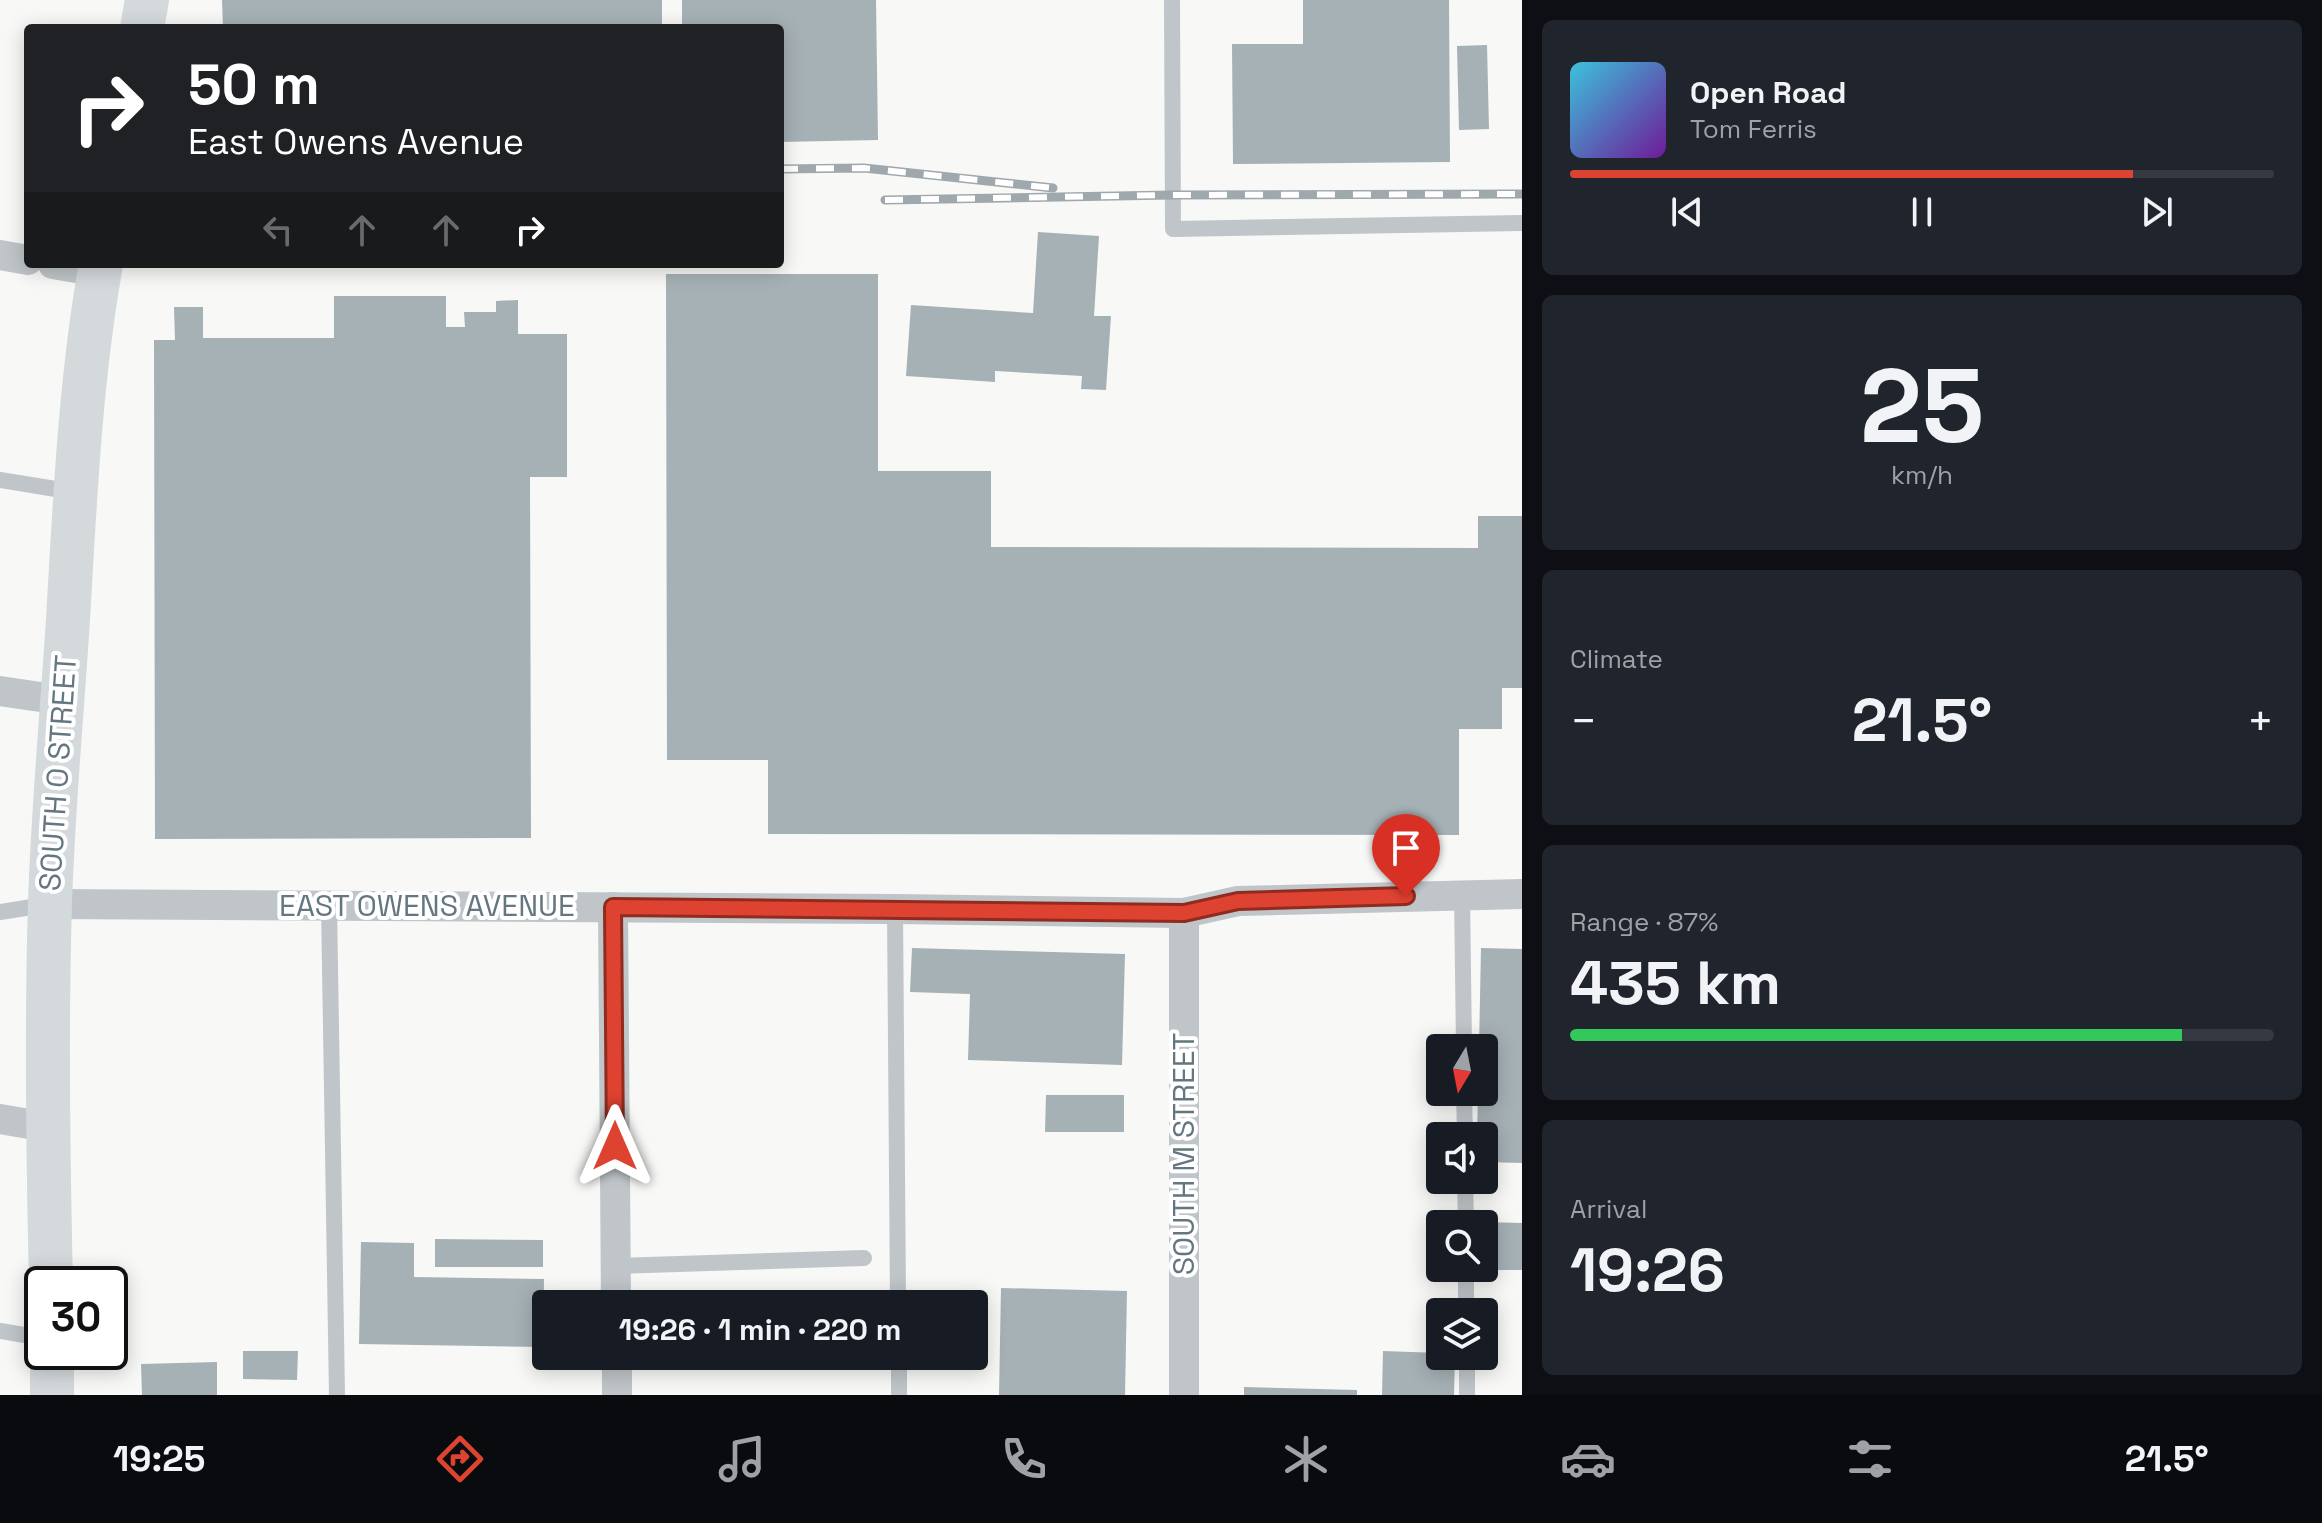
<!DOCTYPE html>
<html lang="en">
<head>
<meta charset="utf-8">
<style>
  body { margin:0; font-family:"Space Grotesk",sans-serif; background:#20242c; color:#f1f3f6; height:100vh; display:flex; flex-direction:column; font-size:30px; white-space:nowrap }
  * { box-sizing:border-box; margin:0 }
  p { font-size:26px; color:#9ea1a6 }
  .icon { flex:none; width:44px; height:44px; fill:none; stroke:currentColor; stroke-width:2; stroke-linecap:round; stroke-linejoin:round }
  .map { position:relative; flex:1; overflow:hidden }
  .details { display:flex; flex-direction:column; gap:20px; padding:20px; background:#0d0f14; width:800px }
  .details>* { flex:none }
  .hud { position:absolute; left:24px; top:24px; width:760px; height:244px; border-radius:8px; box-shadow:0 4px 20px #0003; background:#202124; color:#fff; overflow:hidden }
  .needle { width:52px; rotate:190deg }
  .controls { position:absolute; left:1426px; top:1034px; display:grid; gap:16px }
  .controls a { display:grid; place-items:center; width:72px; height:72px; border-radius:8px; background:#171b24; box-shadow:0 4px 20px #0003; font-size:40px }
  .speed { position:absolute; left:24px; top:1266px; display:flex; gap:16px; font-size:40px; font-weight:700; text-align:center }
  .speed>* { display:grid; place-content:center; width:104px; height:104px; border-radius:50%; background:#171b24; box-shadow:0 4px 20px #0003; line-height:1 }
  .speed .limit { border:4px solid #111; border-radius:12px; background:#fff; color:#111 }
  .pin { position:absolute; display:grid; place-items:center; width:68px; height:68px; color:#fff; margin:-82px -34px; border-radius:50% 50% 50% 0; rotate:-45deg; box-shadow:0 0 8px #0007 }
  .pin .icon { rotate:45deg }
  .me { position:absolute; width:88px; margin:-44px; rotate:0deg; stroke-linejoin:round; filter:drop-shadow(0 0 6px #0008) }
  .turn { display:flex; align-items:center; gap:28px; height:168px; padding:0 32px; font-size:36px }
  .turn .icon { width:104px; height:104px; stroke-width:2.5 }
  .turn b { display:block; font-size:56px; line-height:68px }
  .lanes { display:flex; align-items:center; height:76px; padding:0 32px; background:#0003; justify-content:center; gap:40px; direction:ltr }
  .lanes .off { opacity:.35 }
  .big { font-size:60px; font-weight:600; line-height:1.1 }
  .details .tile { flex:1; display:flex; flex-direction:column; justify-content:center; gap:12px; min-width:0; padding:0 28px; border-radius:12px; background:#20242c }
  .details .dial { align-items:center; gap:0 }
  .dial b { font-size:104px; line-height:1 }
  .song { display:flex; align-items:center; gap:24px }
  .cover { width:96px; height:96px; border-radius:12px; background:linear-gradient(135deg,hsl(190 70% 55%),hsl(280 70% 35%)) }
  .played { height:8px; border-radius:4px; background:linear-gradient(90deg,#de4230 80%,#363941 80%) }
  .keys { display:flex; justify-content:space-around; direction:ltr }
  .heat { display:flex; justify-content:space-between; align-items:center; font-size:44px; direction:ltr }
  .charge { height:12px; border-radius:6px; background:linear-gradient(90deg,#34c759 87%,#363941 0) }
  .trip { position:absolute; left:532px; top:1290px; width:456px; height:80px; border-radius:8px; background:#171b24; box-shadow:0 4px 20px #0003; font-weight:600; line-height:80px; text-align:center }
  .menu { display:flex; height:128px; justify-content:space-around; align-items:center; background:#090b0e; color:#9ea1a6 }
  .menu .icon { width:56px; height:56px }
  .menu .active { color:#de4230 }
  .menu b { font-size:36px; color:#f1f3f6 }
  main { display:flex; flex:1; min-height:0 }
  .map>svg:first-child { display:block }
</style>
</head>
<body>
<main>
<div class="map">
<svg width="1522" height="1395" viewBox="0 0 1522 1395">
  <rect width="100%" height="100%" fill="#f8f8f6"/>
  <g fill="#a6b1b5">
    <polygon points="222,0 662,0 662,28 223,28"/>
    <polygon points="682,0 876,0 878,140 780,142 780,28 682,28"/>
    <polygon points="1303,0 1449,0 1450,162 1233,164 1232,44 1303,44"/>
    <polygon points="1487,45 1489,129 1459,130 1457,46"/>
    <polygon points="1038,232 1099,236 1094,316 1111,316 1106,390 1081,389 1082,376 995,371 995,382 906,376 911,305 1033,313"/>
    <polygon points="666,274 878,274 878,471 991,471 991,547 1478,548 1478,516 1522,516 1522,688 1502,688 1502,729 1459,729 1459,835 768,834 768,760 667,760"/>
    <polygon points="334,296 446,296 446,327 465,327 464,312 496,312 496,301 518,300 518,334 567,334 567,477 530,477 531,838 155,839 154,340 175,340 174,307 203,307 203,338 334,338"/>
    <polygon points="912,948 1125,954 1122,1065 968,1060 970,994 910,992"/>
    <polygon points="1481,948 1522,949 1522,1163 1484,1162 1484,1136 1477,1136 1478,1092 1484,1092 1484,1048 1479,1048"/>
    <polygon points="1046,1095 1124,1095 1124,1132 1045,1132"/>
    <polygon points="1484,1222 1522,1223 1522,1270 1484,1270"/>
    <polygon points="435,1239 543,1240 543,1267 435,1267"/>
    <polygon points="361,1242 414,1243 414,1277 544,1279 543,1347 359,1344"/>
    <polygon points="1001,1288 1127,1291 1125,1395 999,1395"/>
    <polygon points="243,1351 298,1351 297,1380 243,1379"/>
    <polygon points="1383,1351 1440,1353 1440,1356 1455,1356 1454,1395 1382,1395"/>
    <polygon points="217,1362 217,1395 142,1395 141,1364"/>
    <polygon points="1244,1387 1357,1390 1357,1395 1244,1395"/>
  </g>
  <g fill="none" stroke-linecap="round" stroke-linejoin="round">
    <g stroke="#bfc5c8" stroke-width="16">
      <polyline points="1172,0 1173,229 1522,223"/>
      <polyline points="0,480 74,492"/>
      <polyline points="1462,894 1464,1048"/>
      <polyline points="329,906 337,1395"/>
      <polyline points="895,909 898,1304"/>
      <polyline points="0,912 50,904"/>
      <polyline points="1464,1092 1465,1136"/>
      <polyline points="1465,1180 1466,1224"/>
      <polyline points="616,1266 864,1258"/>
      <polyline points="1466,1268 1466,1312"/>
      <polyline points="0,1331 42,1338"/>
      <polyline points="899,1356 899,1395"/>
      <polyline points="1467,1356 1467,1395"/>
    </g>
    <g stroke="#bfc5c8" stroke-width="30">
      <polyline points="0,255 28,260"/>
      <polyline points="53,264 99,272"/>
      <polyline points="0,691 61,700"/>
      <polyline points="50,904 895,909 1184,913 1238,901 1522,894"/>
      <polyline points="613,907 616,1304"/>
      <polyline points="1184,913 1184,1395"/>
      <polyline points="0,1119 47,1127"/>
      <polyline points="617,1356 617,1395"/>
    </g>
    <g stroke="#d4d9dc" stroke-width="44">
      <polyline points="142,28 147,0"/>
      <path d="M51,1284C48,1157 46,1030 50,903C53,808 62,714 68,619C75,501 80,381 101,264"/>
      <polyline points="52,1352 52,1395"/>
    </g>
    <defs>
      <g id="rail">
        <polyline points="780,169 864,168 1053,188"/>
        <polyline points="885,200 1172,195 1522,194"/>
      </g>
    </defs>
    <use href="#rail" stroke="#9fa8ac" stroke-width="9"/>
    <use href="#rail" stroke="#fff" stroke-width="6" stroke-dasharray="18" stroke-linecap="butt"/>
  </g>
  <g fill="none" stroke-linecap="round" stroke-linejoin="round">
    <defs>
      <polyline id="route" points="615,1146 613,907 1184,913 1238,901 1406,896"/>
    </defs>
    <use href="#route" stroke="#902b1f" stroke-width="20"/>
    <use href="#route" stroke="#de4230" stroke-width="14"/>
  </g>
  <g text-anchor="middle" stroke-width="8" stroke-linejoin="round" paint-order="stroke">
    <g font-size="30" fill="#647780" stroke="#fff">
      <text transform="translate(58 773) rotate(-86)" y="10">SOUTH O STREET</text>
      <text x="427" y="916">EAST OWENS AVENUE</text>
      <text transform="translate(1184 1154) rotate(-90)" y="10">SOUTH M STREET</text>
    </g>
  </g>
</svg>
<div class="controls">
<a><svg class="needle" viewBox="-14 -14 28 28"><path d="M0-13l5 13h-10z" fill="#e53935"/><path d="M0 13l5-13h-10z" fill="#9ea1a6"/></svg></a>
<a><svg class="icon" aria-label="sound" viewBox="0 0 24 24"><path d="M4 9h4l5-4v14l-5-4H4zM17 9q2 3 0 6"/></svg></a>
<a><svg class="icon" aria-label="search" viewBox="0 0 24 24"><circle cx="10" cy="10" r="6"/><path d="M15 15l6 6"/></svg></a>
<a><svg class="icon" aria-label="layers" viewBox="0 0 24 24"><path d="M12 4l9 5-9 5-9-5zM3 14l9 5 9-5"/></svg></a>
</div>
<div class="speed"><div class="limit">30</div></div>
<div class="pin" style="left:1406px;top:896px;background:#d93025"><svg class="icon" aria-label="arrive" viewBox="0 0 24 24"><path d="M6 21V4h12l-3 4 3 4H6"/></svg></div>
<svg class="me" style="left:615px;top:1146px" viewBox="-20 -20 40 40"><path d="M0-17L14 15 0 8-14 15z" fill="#de4230" stroke="#fff" stroke-width="4"/></svg>
<div class="trip">19:26 · 1 min · 220 m</div>
<div class="hud">
<div class="turn"><svg class="icon" aria-label="right" viewBox="0 0 24 24"><path d="M7 20v-9h11M14 6l5 5-5 5"/></svg><div><b>50 m</b>East Owens Avenue</div></div>
<div class="lanes"><svg class="icon off" aria-label="left" viewBox="0 0 24 24"><path d="M17 20v-9H6M10 6l-5 5 5 5"/></svg><svg class="icon off" aria-label="ahead" viewBox="0 0 24 24"><path d="M12 20V5M6 11l6-6 6 6"/></svg><svg class="icon off" aria-label="ahead" viewBox="0 0 24 24"><path d="M12 20V5M6 11l6-6 6 6"/></svg><svg class="icon" aria-label="right" viewBox="0 0 24 24"><path d="M7 20v-9h11M14 6l5 5-5 5"/></svg></div>
</div>
</div>
<section class="details">
<div class="tile">
<div class="song"><i class="cover"></i><div><b>Open Road</b><p>Tom Ferris</p></div></div>
<div class="played"></div>
<div class="keys"><svg class="icon" aria-label="previous" viewBox="0 0 24 24"><path d="M18 5L8 12l10 7zM5 5v14"/></svg><svg class="icon" aria-label="pause" viewBox="0 0 24 24"><path d="M8 5v14M16 5v14"/></svg><svg class="icon" aria-label="next" viewBox="0 0 24 24"><path d="M6 5l10 7-10 7zM19 5v14"/></svg></div>
</div>
<div class="tile dial"><b>25</b><p>km/h</p></div>
<div class="tile"><p>Climate</p>
<div class="heat"><a>−</a><b class="big">21.5°</b><a>+</a></div>
</div>
<div class="tile"><p>Range · 87%</p><b class="big">435 km</b><div class="charge"></div></div>
<div class="tile"><p>Arrival</p><b class="big">19:26</b></div>
</section>
</main>
<nav class="menu">
<b>19:25</b>
<svg class="icon active" aria-label="directions" viewBox="0 0 24 24"><path d="M12 3l9 9-9 9-9-9zM9 14v-3h6M13 9l2 2-2 2"/></svg>
<svg class="icon" aria-label="music" viewBox="0 0 24 24"><path d="M9 18V5l10-2v13"/><circle cx="6" cy="18" r="3"/><circle cx="16" cy="16" r="3"/></svg>
<svg class="icon" aria-label="phone" viewBox="0 0 24 24"><path d="M5 4h4l2 5-3 2q2 4 5 5l2-3 5 2v4C11 20 4 13 5 4z"/></svg>
<svg class="icon" aria-label="climate" viewBox="0 0 24 24"><path d="M12 3v18M4 7l16 10M4 17L20 7"/></svg>
<svg class="icon" aria-label="car" viewBox="0 0 24 24"><path d="M5 17H2v-5l4-1 3-4h7l3 4 3 1v5h-3M9 17h6M6 11h13"/><circle cx="7" cy="17" r="2"/><circle cx="17" cy="17" r="2"/></svg>
<svg class="icon" aria-label="filters" viewBox="0 0 24 24"><path d="M4 7h16M4 17h16"/><circle cx="9" cy="7" r="2"/><circle cx="15" cy="17" r="2"/></svg>
<b>21.5°</b>
</nav>
</body>
</html>
